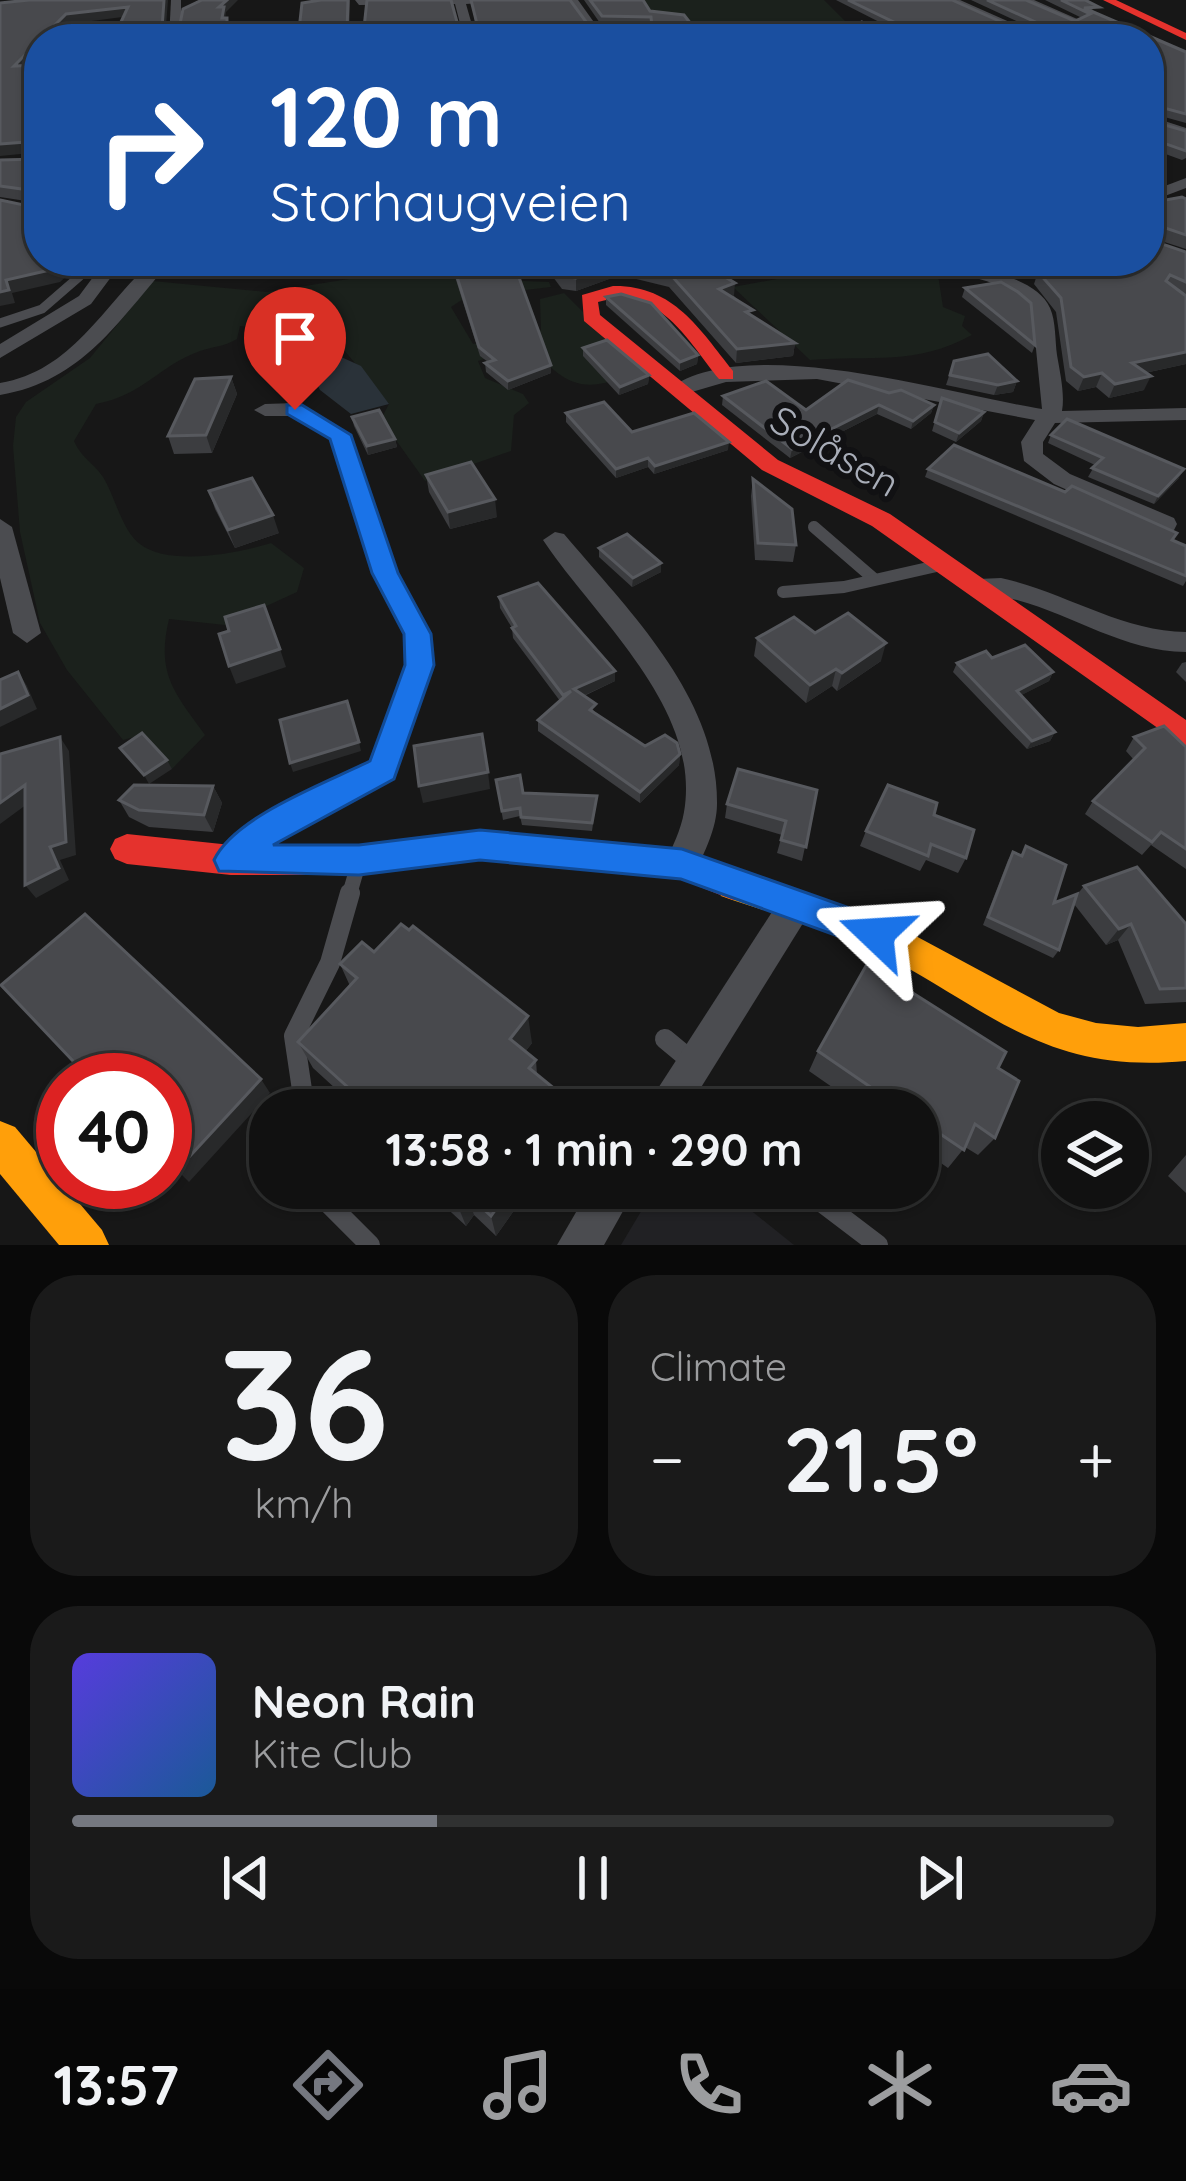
<!DOCTYPE html>
<html lang="en">
<head>
<meta charset="utf-8">
<style>
  body { margin:0; font-family:Quicksand,sans-serif; background:#1a1a1a; color:#f1f3f6; height:100vh; display:flex; flex-direction:column; font-size:45px; white-space:nowrap }
  * { box-sizing:border-box; margin:0 }
  p { font-size:39px; color:#9c9d9f }
  .icon { flex:none; width:66px; height:66px; fill:none; stroke:currentColor; stroke-width:2; stroke-linecap:round; stroke-linejoin:round }
  .map { position:relative; height:1245px; overflow:hidden }
  .details { display:flex; flex-direction:column; gap:30px; padding:30px; background:#090909; flex:1 }
  .details>* { flex:none }
  .banner { position:absolute; left:24px; top:24px; width:1140px; height:252px; border-radius:48px; box-shadow:0 3px 9px #0004,0 0 0 3px #303131; background:#1a4fa0; color:#fff; overflow:hidden }
  .tools { position:absolute; left:1041px; top:1101px; display:grid; gap:24px }
  .tools a { display:grid; place-items:center; width:108px; height:108px; border-radius:50%; background:#111; box-shadow:0 3px 9px #0004,0 0 0 3px #303131; font-size:60px }
  .speed { position:absolute; left:36px; top:1053px; display:flex; gap:24px; font-size:60px; font-weight:700; text-align:center }
  .speed>* { display:grid; place-content:center; width:156px; height:156px; border-radius:50%; background:#111; box-shadow:0 3px 9px #0004,0 0 0 3px #303131; line-height:1 }
  .speed .limit { border:18px solid #d22; background:#fff; color:#111 }
  .pin { position:absolute; display:grid; place-items:center; width:102px; height:102px; color:#fff; margin:-123px -51px; border-radius:50% 50% 50% 0; rotate:-45deg; box-shadow:0 0 12px #0007 }
  .pin .icon { rotate:45deg }
  .me { position:absolute; width:132px; margin:-66px; rotate:290deg; stroke-linejoin:round; filter:drop-shadow(0 0 9px #0008) }
  .turn { display:flex; align-items:center; gap:42px; height:252px; padding:0 48px; font-size:54px }
  .turn .icon { width:156px; height:156px; stroke-width:2.5 }
  .turn b { display:block; font-size:84px; line-height:102px }
  .big { font-size:90px; font-weight:700; line-height:1.1 }
  .details .card { flex:1; display:flex; flex-direction:column; justify-content:center; gap:18px; min-width:0; padding:0 42px; border-radius:48px; background:#1a1a1a }
  .details .dial { align-items:center; gap:0 }
  .dial b { font-size:156px; line-height:1 }
  .song { display:flex; align-items:center; gap:36px }
  .cover { width:144px; height:144px; border-radius:18px; background:linear-gradient(135deg,hsl(250 70% 55%),hsl(210 70% 35%)) }
  .played { height:12px; border-radius:6px; background:linear-gradient(90deg,#757880 35%,#303131 35%) }
  .keys { display:flex; justify-content:space-around; direction:ltr }
  .heat { display:flex; justify-content:space-between; align-items:center; font-size:66px; direction:ltr }
  .details .tiles { flex:1; display:grid; gap:30px; grid-template-columns:1fr 1fr }
  .card:last-child { grid-column:span 2 }
  .trip { position:absolute; left:249px; top:1089px; width:690px; height:120px; border-radius:48px; background:#111; box-shadow:0 3px 9px #0004,0 0 0 3px #303131; font-weight:700; line-height:120px; text-align:center }
  .tab-bar { display:flex; height:192px; justify-content:space-around; align-items:center; background:#070707; color:#9c9d9f }
  .tab-bar .icon { width:84px; height:84px }
  .tab-bar .current { color:#757880 }
  .tab-bar b { font-size:54px; color:#f1f3f6 }
  .map>svg:first-child { display:block }
</style>
</head>
<body>
<div class="map">
<svg width="1186" height="1245" viewBox="0 0 1186 1245">
  <rect width="100%" height="100%" fill="#171717"/>
  <polygon fill="#212124" points="669,1188 723,1188 794,1245 621,1245 646,1203"/>
  <g fill="#1b211c">
    <polygon points="641,0 824,0 856,32 889,39 736,39 649,12"/>
    <path d="M808,261L878,264L938,275L943,307L965,316L962,326L972,335C915,366 873,355 810,360L733,287L777,279L775,269Z"/>
    <path d="M374,275L549,282L551,287L466,297L451,307L473,344L541,330L540,299L564,293L613,342L583,350L611,381C572,394 554,371 528,345L478,361L485,378L523,394L529,403L514,415L511,451L425,481L381,419L389,404L329,332L285,339L278,330L240,326L237,339C224,347 214,346 200,351C158,366 144,395 96,404L74,441C82,459 94,463 103,477C115,496 122,531 140,544C169,567 239,553 271,543L304,568L297,592L225,625L169,619C156,674 174,692 205,735L172,769L138,736L123,740L67,670L40,623L20,532L13,446L16,417L26,402L90,358L153,281L267,292Z"/>
  </g>
  <polygon fill="#2a3239" points="330,352 361,366 389,404 351,414 320,390 311,372"/>
  <g fill="none" stroke-linecap="round" stroke-linejoin="round">
    <polyline stroke="#4b4c50" stroke-width="9" points="0,323 42,309 80,276 80,261"/>
    <g stroke="#4b4c50" stroke-width="12">
      <polyline points="814,527 873,578"/>
      <polyline points="783,592 844,587 941,565"/>
    </g>
    <polyline stroke="#4b4c50" stroke-width="15" points="349,896 358,865"/>
    <g stroke="#4b4c50" stroke-width="20">
      <polyline points="665,1039 694,1063"/>
      <polyline points="680,1094 700,1110"/>
      <polyline points="305,1110 294,1036 330,963 350,893"/>
      <polyline points="313,1188 370,1245"/>
      <polyline points="803,1188 878,1245"/>
    </g>
    <g fill="#4b4c50" fill-rule="evenodd">
      <polygon points="171,0 181,0 181,39 169,39"/>
      <polygon points="355,0 524,0 466,4 476,39 464,39 455,4 359,5"/>
      <polygon points="568,0 578,0 606,39 594,39"/>
      <polygon points="946,0 960,0 1048,39 1033,39"/>
      <polygon points="1020,0 1034,0 1084,22 1075,24"/>
      <polygon points="862,20 869,28 903,39 860,32 857,23"/>
      <polygon points="1149,116 1186,128 1186,137 1149,125"/>
      <polygon points="1186,178 1186,188 1149,202 1149,192"/>
      <polygon points="105,261 123,261 91,304 0,358 0,344 79,296"/>
      <path d="M152,261H171C118,321 83,381 0,395V383C72,371 102,307 152,261Z"/>
      <polygon points="754,261 792,261 739,274 730,269"/>
      <path d="M872,261C914,261 1030,262 1050,308C1056,321 1055,341 1057,355C1060,373 1065,394 1062,411L1186,408V420L1055,423L1043,442V454L1070,474L1174,518L1177,524L1174,530H1156L1054,484L1024,461L1021,442L1035,420L817,379L726,382L678,396L668,390C742,330 953,395 1042,409L1032,309C999,270 928,272 881,266Z"/>
      <path d="M295,403L351,435L398,573L432,634L433,665L394,778L283,836L243,871L231,875L219,871L214,860C235,816 328,782 370,761L405,665L404,634L372,573L330,438L291,416H265L254,410L265,404Z"/>
      <polygon points="0,519 12,527 41,633 27,643 13,633 0,578"/>
      <path d="M555,532L564,534C628,610 718,697 717,804C717,828 704,853 694,875L682,879L670,875L665,864C672,847 681,830 684,812C702,708 594,617 543,540Z"/>
      <path d="M1001,578C1065,592 1120,631 1186,632V652C1123,651 1076,616 1017,600C999,595 977,602 965,588L978,579Z"/>
      <polygon points="793,893 805,898 810,909 805,920 687,1110 644,1110 781,898"/>
      <polygon points="590,1188 636,1188 604,1245 557,1245"/>
    </g>
    <g fill="#ff9f0a" fill-rule="evenodd">
      <path d="M733,870L886,920L1059,1013L1096,1023L1138,1027L1186,1023V1061C1037,1075 985,1003 862,944C817,923 767,913 721,896L716,885L721,874Z"/>
      <polygon points="0,1121 15,1127 102,1230 109,1245 59,1245 0,1174"/>
    </g>
    <g fill="#e5322d" fill-rule="evenodd">
      <polygon points="1103,0 1116,0 1186,33 1186,40"/>
      <path d="M613,286C673,285 699,328 733,371V379H719C686,338 658,284 598,302L600,315L778,460L890,514L1186,720V748L872,526L762,470L584,321L582,295Z"/>
      <polygon points="480,830 682,849 745,874 750,885 745,896 733,900 680,879 480,860 359,875 231,875 127,864 115,859 110,849 115,839 127,834 231,845 359,845"/>
    </g>
  </g>
  <g fill="#3c3d40">
    <polygon points="321,0 350,0 349,30 477,32 471,0 595,34 648,26 602,26 584,0 643,0 650,11 702,38 298,39"/>
    <polygon points="836,0 952,0 1033,36 1049,36 971,0 1026,0 1075,21 1082,18 1045,0 1085,0 1096,14 1186,52 1186,123 1150,113 1151,121 1186,131 1186,158 1182,160 1149,148 1149,39 920,39 897,31"/>
    <polygon points="39,159 39,203 0,197 0,160"/>
    <polygon points="1186,199 1186,249 1152,238 1153,241 1186,252 1186,364 1145,373 1144,390 1109,398 1096,387 1078,391 1066,381 1056,312 1034,284 1038,272 1056,269 961,261 1149,261 1149,203"/>
    <polygon points="450,261 513,261 551,365 551,373 508,390 486,372 485,363 488,362 480,356"/>
    <polygon points="541,261 683,261 734,296 752,316 795,343 793,356 736,363 669,287 620,275 576,291 562,289"/>
    <polygon points="965,288 1035,345 1032,353 962,297"/>
    <polygon points="606,297 698,355 697,364 680,371 606,305"/>
    <polygon points="583,348 649,375 648,384 619,395 583,356"/>
    <polygon points="954,361 1017,381 1013,392 994,395 946,385"/>
    <polygon points="231,377 237,394 212,453 174,454 168,436"/>
    <polygon points="889,393 934,405 931,413 911,429 877,414 790,458 722,405 723,396 806,410"/>
    <polygon points="942,398 984,412 981,421 956,442 932,431"/>
    <polygon points="566,413 632,432 728,450 654,474 648,467 616,478 566,422"/>
    <polygon points="352,417 395,439 397,447 368,455 354,426"/>
    <polygon points="1051,435 1179,478 1154,504 1088,477 1095,465 1048,443"/>
    <polygon points="928,469 1172,540 1186,546 1186,581 1183,586 925,477"/>
    <polygon points="426,475 497,517 450,529 429,492"/>
    <polygon points="753,479 796,545 793,562 755,560 751,496"/>
    <polygon points="209,491 279,533 235,548 215,509"/>
    <polygon points="599,548 661,572 632,587 599,557"/>
    <polygon points="499,597 615,681 584,696 596,714 645,746 680,754 679,765 640,803 538,731 538,720 560,701 513,638 512,628 500,608"/>
    <polygon points="757,638 881,661 837,691 832,686 806,703 754,656"/>
    <polygon points="992,658 1053,672 1049,681 1021,695 1055,732 1050,741 1027,749 953,672 957,663"/>
    <polygon points="1186,662 1186,682 1176,672 1182,663"/>
    <polygon points="1134,737 1186,747 1186,869 1151,845 1142,855 1085,814 1093,801 1134,760 1126,751"/>
    <polygon points="496,780 523,793 597,796 592,831 522,825 520,816 503,820"/>
    <polygon points="213,786 222,803 213,832 149,827 129,817 119,800"/>
    <polygon points="817,790 802,861 777,853 782,835 725,818 727,804"/>
    <polygon points="934,815 966,858 958,873 926,860 920,871 860,846 866,831"/>
    <polygon points="1026,846 1054,903 1076,896 1084,886 1186,924 1186,1002 1145,1004 1118,940 1106,945 1074,904 1059,950 1053,958 983,925 1008,860 1013,852 1020,856"/>
    <polygon points="374,952 532,1043 525,1052 536,1060 537,1075 572,1110 359,1110 313,1068 298,1042 350,986 340,964"/>
    <polygon points="818,1051 998,1068 995,1138 978,1155 965,1147 948,1168 918,1147 918,1110 865,1110 809,1071"/>
    <polygon points="1186,1155 1186,1193 1168,1176"/>
    <polygon points="425,1188 530,1188 496,1236 474,1215 466,1226"/>
  </g>
  <g fill="#28292a">
    <polygon points="164,0 168,0 165,39 162,29"/>
    <polygon points="227,0 238,0 226,12 224,27 219,7"/>
    <polygon points="128,7 130,16 69,24 55,39 41,39 66,14"/>
    <polygon points="39,41 39,55 18,76 14,66"/>
    <polygon points="39,126 39,143 31,153 0,156 0,144"/>
    <polygon points="64,261 68,261 71,272 60,282 12,293 15,303 0,306 0,292 6,280"/>
    <polygon points="620,262 620,275 576,291 576,278"/>
    <polygon points="735,283 734,296 718,302 719,289"/>
    <polygon points="795,343 793,356 736,363 737,349"/>
    <polygon points="1186,352 1186,364 1126,377 1132,363"/>
    <polygon points="698,355 697,364 680,371 680,362"/>
    <polygon points="551,365 551,373 508,390 508,381"/>
    <polygon points="1102,373 1096,387 1078,391 1084,377"/>
    <polygon points="649,375 648,384 619,395 620,387"/>
    <polygon points="1151,376 1144,390 1109,398 1115,384"/>
    <polygon points="231,377 237,394 212,453 206,435"/>
    <polygon points="1017,381 1013,392 994,395 998,385"/>
    <polygon points="879,405 877,414 790,458 792,449"/>
    <polygon points="934,405 931,413 911,429 913,421"/>
    <polygon points="984,412 981,421 956,442 959,433"/>
    <polygon points="395,439 397,447 368,455 367,446"/>
    <polygon points="729,442 728,450 654,474 655,466"/>
    <polygon points="648,458 648,467 616,478 616,469"/>
    <polygon points="1184,469 1179,478 1154,504 1158,496"/>
    <polygon points="495,499 497,517 450,529 448,512"/>
    <polygon points="273,515 279,533 235,548 228,530"/>
    <polygon points="661,563 661,572 632,587 633,578"/>
    <polygon points="886,643 881,661 837,691 842,673"/>
    <polygon points="280,649 286,667 236,684 229,666"/>
    <polygon points="836,669 832,686 806,703 810,685"/>
    <polygon points="615,671 615,681 574,700 574,689"/>
    <polygon points="18,672 27,686 37,709 0,727 0,709"/>
    <polygon points="1053,672 1049,681 1012,700 1017,691"/>
    <polygon points="1055,732 1050,741 1027,749 1032,741"/>
    <polygon points="60,737 69,751 76,855 60,860 69,880 36,898 25,885 50,847"/>
    <polygon points="359,742 361,751 293,772 290,763"/>
    <polygon points="680,754 679,765 640,803 640,792"/>
    <polygon points="167,760 172,769 149,784 144,775"/>
    <polygon points="488,772 490,789 423,803 419,786"/>
    <polygon points="25,785 34,799 0,824 0,803"/>
    <polygon points="213,786 222,803 213,832 204,815"/>
    <polygon points="1131,924 1118,940 1106,945 1119,929"/>
    <polygon points="528,1016 532,1043 514,1066 510,1039"/>
    <polygon points="261,1079 270,1093 189,1182 177,1170"/>
    <polygon points="511,1188 530,1188 496,1236 491,1216"/>
    <polygon points="467,1194 474,1215 466,1226 458,1206"/>
  </g>
  <g fill="#48494d" stroke="#57595e" stroke-width="3">
    <polygon points="29,0 164,0 162,29 178,34 183,9 202,0 227,0 219,7 224,7 222,18 227,18 227,39 113,39 128,7 66,14 41,39 39,39 39,41 14,66 39,65 39,126 26,142 0,144 0,3"/>
    <polygon points="321,0 348,0 347,31 364,28 367,0 451,0 460,33 479,32 471,0 570,0 595,34 652,26 651,17 602,16 590,0 643,0 650,11 684,15 702,38 732,39 298,39 302,3"/>
    <polygon points="848,0 952,0 1033,36 1050,36 1055,31 987,0 1026,0 1075,21 1090,14 1061,0 1085,0 1099,7 1084,8 1186,52 1186,114 1149,104 1151,121 1186,131 1186,151 1149,138 1149,39 942,39 898,24"/>
    <polygon points="39,159 39,197 36,191 0,186 0,160"/>
    <polygon points="1182,197 1186,199 1186,235 1151,223 1153,241 1186,252 1186,282 1170,275 1166,281 1186,296 1186,352 1132,363 1151,376 1115,384 1102,373 1084,377 1071,367 1061,298 1038,272 1086,264 1086,261 1149,261 1149,203"/>
    <polygon points="0,200 33,207 39,203 39,261 64,261 54,269 6,280 9,290 0,292"/>
    <polygon points="452,261 513,261 551,365 508,381 485,363 495,360 479,347"/>
    <polygon points="551,261 683,261 707,266 735,283 719,289 753,310 746,312 795,343 737,349 670,274 620,262 576,278 562,276"/>
    <polygon points="1001,282 1018,292 1031,303 1035,345 965,288"/>
    <polygon points="621,294 651,303 698,355 680,362 606,297"/>
    <polygon points="607,340 649,375 620,387 583,348"/>
    <polygon points="988,354 1017,381 998,385 950,375 954,361"/>
    <polygon points="231,377 206,435 168,436 195,379"/>
    <polygon points="848,380 889,393 901,390 934,405 913,421 879,405 792,449 723,396 766,381 806,410"/>
    <polygon points="942,398 984,412 959,433 935,422"/>
    <polygon points="604,402 632,432 694,413 729,442 655,466 648,458 616,469 566,413"/>
    <polygon points="379,410 395,439 367,446 352,417"/>
    <polygon points="1067,419 1184,469 1158,496 1092,468 1103,458 1051,435"/>
    <polygon points="954,445 1065,492 1072,486 1177,533 1172,540 1186,546 1186,576 928,469"/>
    <polygon points="471,462 495,499 448,512 426,475"/>
    <polygon points="252,478 273,515 228,530 209,491"/>
    <polygon points="753,479 792,509 796,545 758,543"/>
    <polygon points="627,534 661,563 633,578 599,548"/>
    <polygon points="538,583 615,671 574,689 596,704 590,710 645,746 665,735 677,743 680,754 640,792 538,720 571,691 563,695 512,628 516,626 499,597"/>
    <polygon points="264,605 280,649 229,666 219,634 229,631 225,617"/>
    <polygon points="848,613 886,643 842,673 836,669 810,685 757,638 794,617 815,633"/>
    <polygon points="1025,645 1053,672 1017,691 1055,732 1032,741 957,663 986,651 992,658"/>
    <polygon points="18,672 28,695 0,709 0,680"/>
    <polygon points="347,701 359,742 290,763 280,720"/>
    <polygon points="1164,726 1186,747 1186,849 1161,832 1152,842 1093,801 1145,748 1134,737"/>
    <polygon points="142,733 167,760 144,775 120,748"/>
    <polygon points="482,734 488,772 419,786 414,746"/>
    <polygon points="60,737 66,842 50,847 59,868 25,885 25,785 0,803 0,754"/>
    <polygon points="738,769 817,790 806,847 781,840 786,821 727,804"/>
    <polygon points="520,775 523,793 597,796 592,823 521,817 520,808 502,811 496,780"/>
    <polygon points="134,785 213,786 204,815 139,810 119,800"/>
    <polygon points="888,785 937,803 934,815 974,830 966,858 931,844 928,856 866,831"/>
    <polygon points="1026,846 1066,865 1054,903 1077,894 1059,950 988,917 1013,852 1022,856"/>
    <polygon points="1137,867 1186,924 1186,988 1160,989 1131,924 1119,929 1084,886"/>
    <polygon points="85,914 261,1079 177,1170 165,1158 165,1080 91,1080 1,985"/>
    <polygon points="401,924 409,930 413,926 528,1016 510,1039 536,1060 529,1068 572,1103 567,1110 373,1110 298,1042 357,978 340,964 362,942 374,952"/>
    <polygon points="867,964 1006,1052 998,1068 1019,1081 995,1138 975,1124 964,1150 918,1119 918,1110 904,1110 818,1051"/>
    <polygon points="439,1188 511,1188 491,1216 467,1194 458,1206"/>
  </g>
  <path fill="#1a73e8" stroke="#114b97" stroke-width="3" d="M287,405H302L351,435L398,573L431,634L434,665L394,779L273,845H359L480,830L682,849L889,922L894,934L889,946L876,950L681,879L480,860L359,875L219,871L214,860C235,816 326,783 370,761L405,665L404,634L372,573L330,439L287,414Z"/>
  <g text-anchor="middle" stroke-width="12" stroke-linejoin="round" paint-order="stroke">
    <g font-size="39" fill="#a8adb8" stroke="#111113">
      <text transform="translate(835 451) rotate(30)" y="14">Solåsen</text>
    </g>
  </g>
</svg>
<div class="tools">
<a><svg class="icon" aria-label="layers" viewBox="0 0 24 24"><path d="M12 4l9 5-9 5-9-5zM3 14l9 5 9-5"/></svg></a>
</div>
<div class="speed"><div class="limit">40</div></div>
<div class="pin" style="left:295px;top:410px;background:#d93025"><svg class="icon" aria-label="arrive" viewBox="0 0 24 24"><path d="M6 21V4h12l-3 4 3 4H6"/></svg></div>
<svg class="me" style="left:876px;top:934px" viewBox="-20 -20 40 40"><path d="M0-17L14 15 0 8-14 15z" fill="#1a73e8" stroke="#fff" stroke-width="4"/></svg>
<div class="trip">13:58 · 1 min · 290 m</div>
<div class="banner">
<div class="turn"><svg class="icon" aria-label="right" viewBox="0 0 24 24"><path d="M7 20v-9h11M14 6l5 5-5 5"/></svg><div><b>120 m</b>Storhaugveien</div></div>
</div>
</div>
<section class="details">
<div class="tiles">
<div class="card dial"><b>36</b><p>km/h</p></div>
<div class="card"><p>Climate</p>
<div class="heat"><a>−</a><b class="big">21.5°</b><a>+</a></div>
</div>
<div class="card">
<div class="song"><i class="cover"></i><div><b>Neon Rain</b><p>Kite Club</p></div></div>
<div class="played"></div>
<div class="keys"><svg class="icon" aria-label="previous" viewBox="0 0 24 24"><path d="M18 5L8 12l10 7zM5 5v14"/></svg><svg class="icon" aria-label="pause" viewBox="0 0 24 24"><path d="M8 5v14M16 5v14"/></svg><svg class="icon" aria-label="next" viewBox="0 0 24 24"><path d="M6 5l10 7-10 7zM19 5v14"/></svg></div>
</div>
</div>
</section>
<nav class="tab-bar">
<b>13:57</b>
<svg class="icon current" aria-label="directions" viewBox="0 0 24 24"><path d="M12 3l9 9-9 9-9-9zM9 14v-3h6M13 9l2 2-2 2"/></svg>
<svg class="icon" aria-label="music" viewBox="0 0 24 24"><path d="M9 18V5l10-2v13"/><circle cx="6" cy="18" r="3"/><circle cx="16" cy="16" r="3"/></svg>
<svg class="icon" aria-label="phone" viewBox="0 0 24 24"><path d="M5 4h4l2 5-3 2q2 4 5 5l2-3 5 2v4C11 20 4 13 5 4z"/></svg>
<svg class="icon" aria-label="climate" viewBox="0 0 24 24"><path d="M12 3v18M4 7l16 10M4 17L20 7"/></svg>
<svg class="icon" aria-label="car" viewBox="0 0 24 24"><path d="M5 17H2v-5l4-1 3-4h7l3 4 3 1v5h-3M9 17h6M6 11h13"/><circle cx="7" cy="17" r="2"/><circle cx="17" cy="17" r="2"/></svg>
</nav>
</body>
</html>
